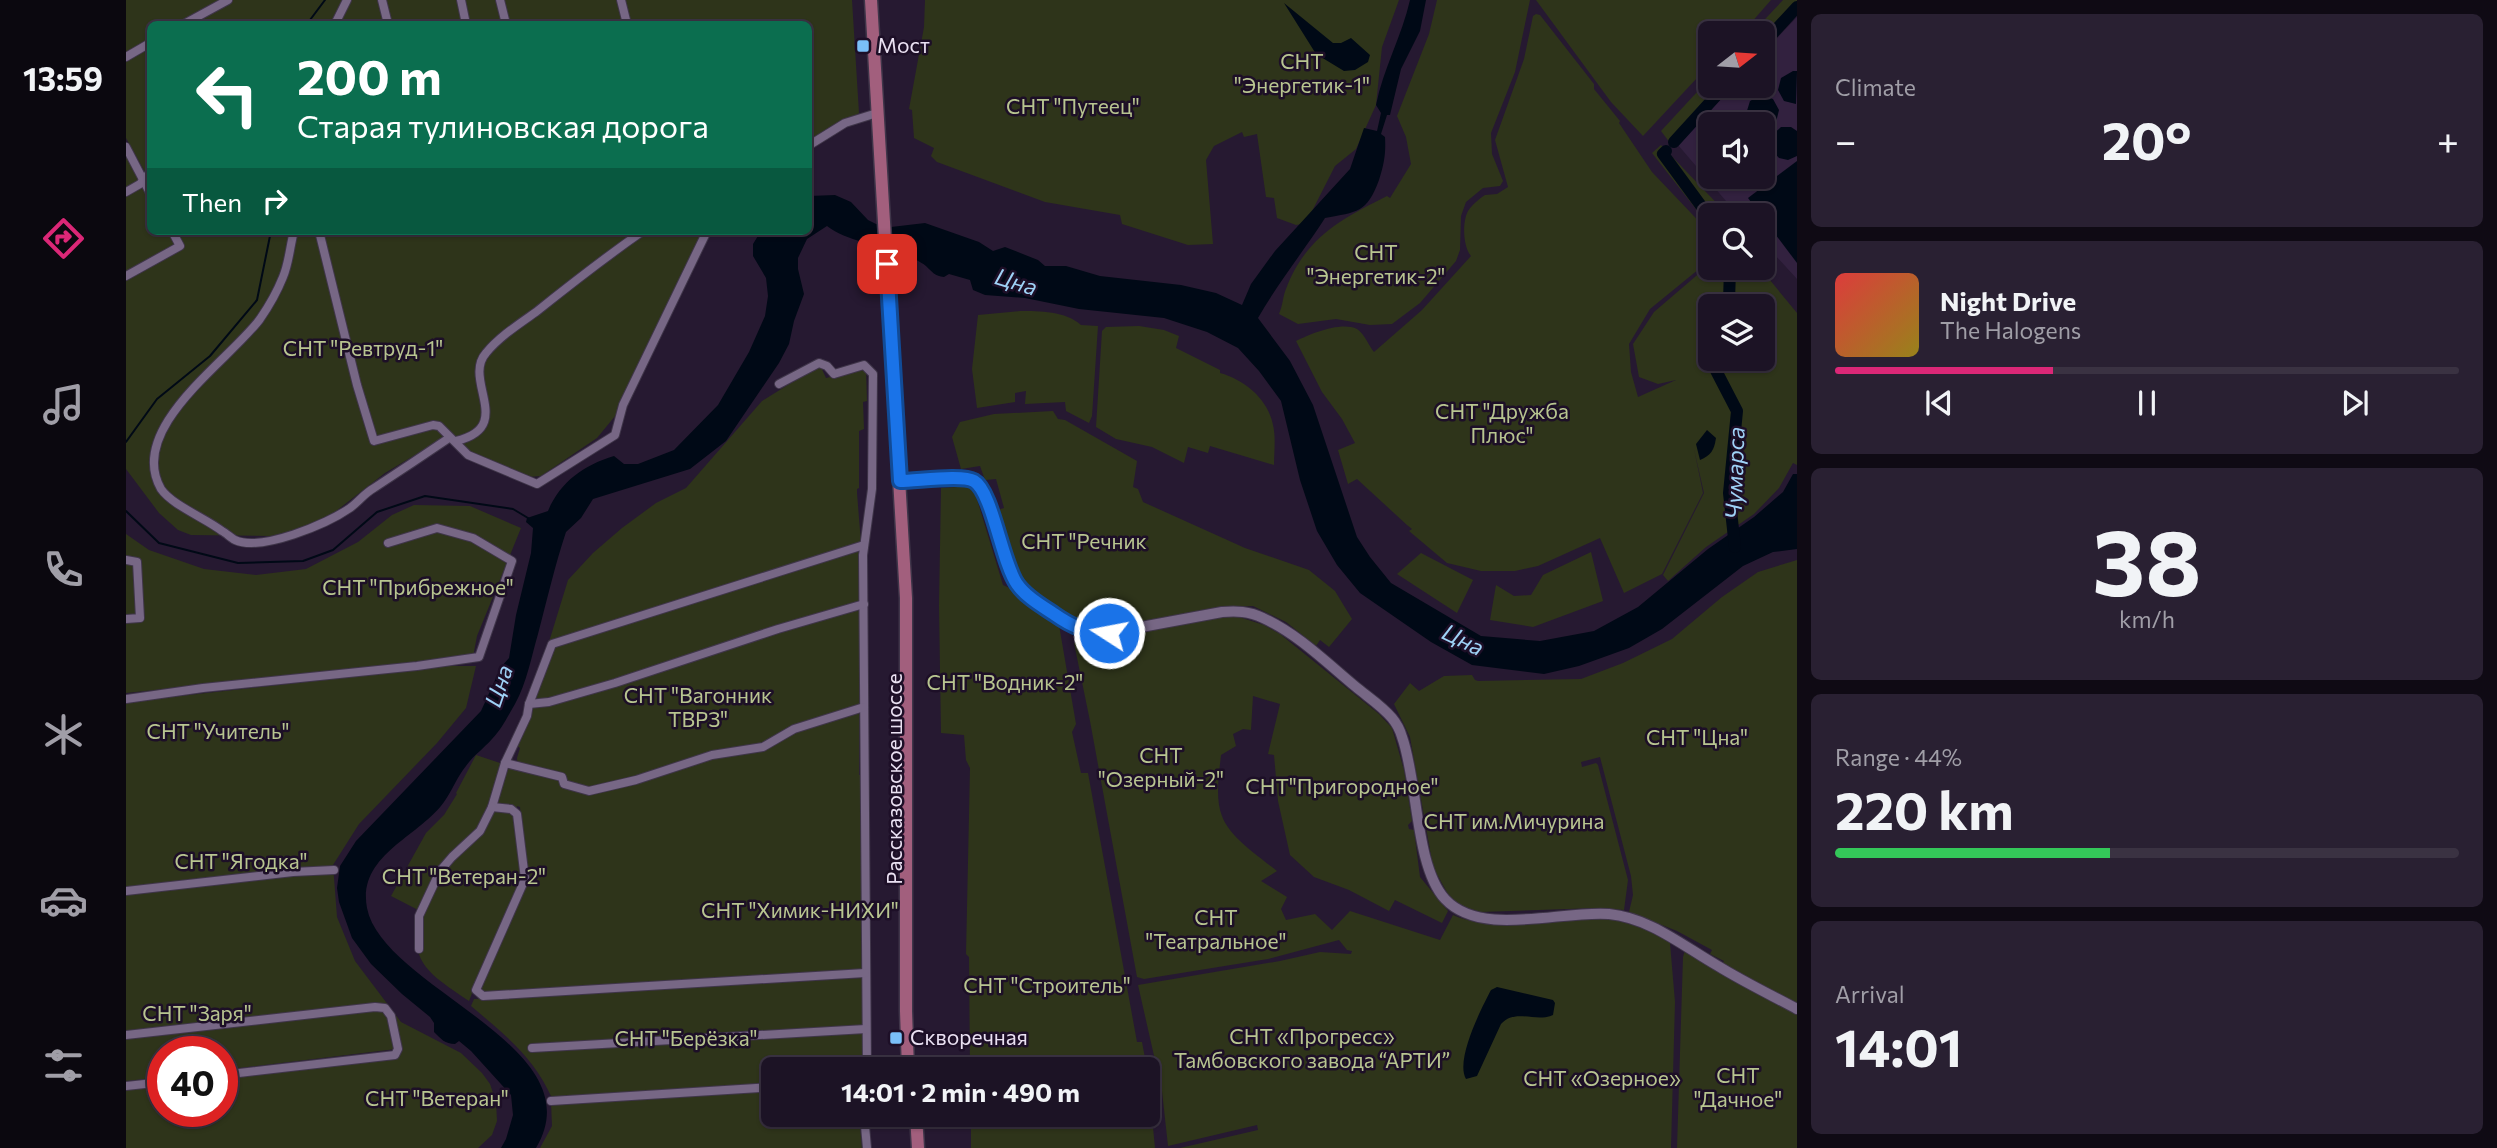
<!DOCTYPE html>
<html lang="en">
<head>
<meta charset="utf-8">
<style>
  body { margin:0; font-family:Commissioner,sans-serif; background:#292032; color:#f1f3f6; height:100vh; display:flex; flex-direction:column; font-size:26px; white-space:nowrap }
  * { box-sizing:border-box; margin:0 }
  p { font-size:23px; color:#a09ea7 }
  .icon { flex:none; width:38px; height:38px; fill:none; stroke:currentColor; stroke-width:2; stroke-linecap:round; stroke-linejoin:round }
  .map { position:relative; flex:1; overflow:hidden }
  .panel { display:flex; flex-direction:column; gap:14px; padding:14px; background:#0f0a14; width:700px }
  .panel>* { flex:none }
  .hud { position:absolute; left:21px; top:21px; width:665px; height:214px; border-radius:10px; box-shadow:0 2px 5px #0004,0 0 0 2px #3a3242; background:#0b6e4f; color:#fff; overflow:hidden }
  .needle { width:46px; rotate:73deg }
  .controls { position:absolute; left:1572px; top:21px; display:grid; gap:14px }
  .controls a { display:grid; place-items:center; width:77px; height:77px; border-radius:10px; background:#1c1325; box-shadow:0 2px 5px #0004,0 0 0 2px #3a3242; font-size:35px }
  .speed { position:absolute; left:21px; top:1036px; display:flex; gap:14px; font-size:35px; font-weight:700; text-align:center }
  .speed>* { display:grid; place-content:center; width:91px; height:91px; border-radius:50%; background:#1c1325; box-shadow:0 2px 5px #0004,0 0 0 2px #3a3242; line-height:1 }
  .speed .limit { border:10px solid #d22; background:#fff; color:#111 }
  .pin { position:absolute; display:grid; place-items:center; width:60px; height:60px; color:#fff; margin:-30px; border-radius:14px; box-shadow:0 4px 10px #0006 }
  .me { position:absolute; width:77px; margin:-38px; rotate:281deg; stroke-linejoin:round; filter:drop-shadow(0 0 5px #0008) }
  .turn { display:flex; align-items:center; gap:24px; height:147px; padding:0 35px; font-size:32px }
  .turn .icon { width:91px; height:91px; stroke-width:2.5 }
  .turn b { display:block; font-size:49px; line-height:60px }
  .then { display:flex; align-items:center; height:66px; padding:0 35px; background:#0003; gap:14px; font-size:26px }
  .big { font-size:52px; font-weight:700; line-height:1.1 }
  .panel .tile { flex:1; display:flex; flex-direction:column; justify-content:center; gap:10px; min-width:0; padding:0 24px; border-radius:10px; background:#292032 }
  .panel .dial { align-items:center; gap:0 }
  .dial b { font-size:91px; line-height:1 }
  .song { display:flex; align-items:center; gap:21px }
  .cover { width:84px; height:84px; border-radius:10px; background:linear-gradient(135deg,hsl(0 70% 55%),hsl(50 70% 35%)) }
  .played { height:7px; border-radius:4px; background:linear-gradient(90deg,#db2777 35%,#3a3242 35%) }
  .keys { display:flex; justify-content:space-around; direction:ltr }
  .heat { display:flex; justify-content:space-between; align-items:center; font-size:38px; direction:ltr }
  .charge { height:10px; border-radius:5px; background:linear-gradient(90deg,#34c759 44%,#3a3242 0) }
  .trip { position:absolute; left:635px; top:1057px; width:399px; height:70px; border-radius:10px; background:#1c1325; box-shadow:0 2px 5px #0004,0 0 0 2px #3a3242; font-weight:700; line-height:70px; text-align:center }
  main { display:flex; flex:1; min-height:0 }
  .tab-bar { display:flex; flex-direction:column; width:126px; justify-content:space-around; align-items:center; background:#0b080f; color:#a09ea7 }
  .tab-bar .icon { width:49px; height:49px }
  .tab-bar .selected { color:#db2777 }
  .tab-bar b { font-size:32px; color:#f1f3f6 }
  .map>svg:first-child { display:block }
</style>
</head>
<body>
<main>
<nav class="tab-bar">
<b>13:59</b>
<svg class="icon selected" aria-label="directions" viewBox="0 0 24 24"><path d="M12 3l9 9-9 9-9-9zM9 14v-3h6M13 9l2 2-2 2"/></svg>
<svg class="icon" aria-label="music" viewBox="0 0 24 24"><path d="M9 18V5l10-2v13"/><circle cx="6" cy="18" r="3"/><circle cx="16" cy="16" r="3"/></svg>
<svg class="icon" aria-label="phone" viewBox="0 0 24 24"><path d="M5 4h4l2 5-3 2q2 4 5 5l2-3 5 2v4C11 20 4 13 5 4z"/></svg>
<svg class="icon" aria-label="climate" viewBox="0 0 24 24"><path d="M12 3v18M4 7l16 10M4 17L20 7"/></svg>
<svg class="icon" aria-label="car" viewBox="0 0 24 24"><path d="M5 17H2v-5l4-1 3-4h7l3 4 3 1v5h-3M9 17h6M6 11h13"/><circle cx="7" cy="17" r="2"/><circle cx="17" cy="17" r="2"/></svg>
<svg class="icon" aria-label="filters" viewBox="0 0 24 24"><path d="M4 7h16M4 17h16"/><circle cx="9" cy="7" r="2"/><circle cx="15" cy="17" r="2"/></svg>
</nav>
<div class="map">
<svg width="1671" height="1148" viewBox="0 0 1671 1148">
  <rect width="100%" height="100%" fill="#261931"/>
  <path fill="#32213f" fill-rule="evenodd" d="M1671,17V279L1636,241V215H1612L1552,145L1607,86H1636V54ZM1584,124H1636V177H1584Z"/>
  <g fill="#2e341a" fill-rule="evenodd">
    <polygon points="0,0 98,0 54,24 24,24 24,41 0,54"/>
    <polygon points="107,0 726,0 733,113 683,148 682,24 62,24"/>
    <polygon points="799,0 1273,0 1256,47 1250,105 1230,149 1209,166 1180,223 1170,225 1151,218 1148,198 1140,197 1131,134 1118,137 1116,132 1088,146 1080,160 1087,244 1062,245 996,224 994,215 919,202 811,162 805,156 808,148 788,138 786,110 783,109 798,27"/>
    <path d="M1311,0H1404L1389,72L1365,133L1366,154L1377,181L1374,186L1357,188L1340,202L1335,216L1334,250L1330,261L1294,303L1266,324L1244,325L1210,319L1172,324L1153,314C1157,305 1157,295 1160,289C1179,238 1215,219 1261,196L1264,198L1285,164L1280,137L1271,116L1303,34Z"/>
    <polygon points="1410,0 1645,0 1624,24 1617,25 1613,28 1615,33 1584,33 1584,64 1517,136 1485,102"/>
    <polygon points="1657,0 1671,0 1671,14 1636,51 1636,33 1626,33"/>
    <path d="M1410,14L1414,15L1468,84V89L1494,121L1493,123L1526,172L1584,233V260L1524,309L1503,344L1505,372L1512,397L1550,380L1532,384L1513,377L1507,344L1528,312L1584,264V268H1634L1671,313V465L1667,463L1653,488L1628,514L1580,547L1542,581L1537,575L1578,493L1568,449L1577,493L1536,574L1498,593L1474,538L1412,566L1389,571H1355L1321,563L1283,531L1286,529L1281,525L1231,479L1222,484L1212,450L1229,443L1216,419L1196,392L1170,341C1184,334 1215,321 1231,329C1238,333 1243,346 1248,352L1296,310L1345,256C1337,247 1336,222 1342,211C1346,205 1353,199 1359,195L1371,194L1382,187L1369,140L1398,59L1407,16ZM1584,306H1636V359H1584Z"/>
    <polygon points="24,45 24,169 19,172 0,138 0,59"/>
    <polygon points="1584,78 1584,86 1604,86 1547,147 1535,131"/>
    <polygon points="1535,145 1602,215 1584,215 1584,227 1526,153"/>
    <polygon points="0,153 24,198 24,231 575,231 579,236 494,410 471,438 415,476 402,477 346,460 319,437 259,473 205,515 176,528 145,536 65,535 52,530 33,513 0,469"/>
    <path d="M894,311C913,311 940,311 955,325L972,326L966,416L963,423L940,411L939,402L899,404L900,391L889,393V402L851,408L846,369L852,315Z"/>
    <path d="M1013,326L1038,330L1053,336L1050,348L1094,370V373C1119,380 1142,399 1147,425C1150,437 1148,453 1148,465L1084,446L1082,453L1062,447L1058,463L1026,447L990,439L970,427L976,331L980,327Z"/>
    <path d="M694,365L700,378L740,369L741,401L737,402L738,429L733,431V488L731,489V493L735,543L733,775H735V831L738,832L737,969L357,992L354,985L401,878L394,807L391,806L396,878L362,953L343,1001C307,976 278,962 296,912L265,896L300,833L318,815L331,794L330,793L350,755L392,769L391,758L394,748L391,746L442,580L467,553L496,528L530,503L560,488L636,401Z"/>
    <polygon points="927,411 932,419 939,420 1011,461 1007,487 1012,489 1017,502 1119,548 1183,570 1209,591 1226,619 1203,647 1194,640 1190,646 1160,622 1127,606 1087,608 987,627 954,622 920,603 903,589 893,575 871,510 878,508 870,479 859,480 854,466 835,469 826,437 834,422 868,414"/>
    <polygon points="847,486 877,585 888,590 933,625 950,724 946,732 955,773 962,773 1011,1042 1016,1042 1021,1069 844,1069 843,957 840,954 844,768 840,760 838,735 815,733 813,606 815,488"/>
    <polygon points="288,505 344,506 395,528 351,636 347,657 0,693 0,534 23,550 78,569 130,575 180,569 232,542 266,515"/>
    <polygon points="1465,552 1477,601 1407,627 1364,620 1370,585 1388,596 1405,595 1417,575"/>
    <polygon points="1295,553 1347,580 1331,613 1271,574"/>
    <polygon points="1671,560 1671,1004 1596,964 1598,961 1584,954 1586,950 1551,931 1503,912 1507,895 1505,876 1474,757 1455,762 1456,767 1470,763 1472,765 1502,880 1498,910 1471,908 1354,912 1334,905 1323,896 1307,867 1284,737 1268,704 1284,683 1293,691 1318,676 1346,675 1349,680 1352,681 1455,679 1497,663 1546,639 1596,597 1632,572"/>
    <path d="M1110,616L1138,625L1154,634L1253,714L1266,728L1278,770L1286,821L1282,825L1283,829L1288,830L1294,877L1322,911L1316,923L1269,900L1263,911L1223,890L1188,877L1164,855L1152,801L1148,755L1142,754L1154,704L1127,696L1125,730L1117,729L1107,734L1110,746L1095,755C1093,774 1089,798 1096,816C1103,837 1134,857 1151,871L1135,881L1161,897L1155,909L1160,920L1189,914L1206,930L1224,911L1314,940L1327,915C1363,931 1402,920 1440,917C1465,915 1492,919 1515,928C1526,932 1535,935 1544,943L1549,1002L1545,1148H1054L1132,1130L1131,1125L1042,1146L1036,1091L1012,985L1154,961L1194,952L1225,954L1226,951L1221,950L1213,940L1142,959L1018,979L1011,977L964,721L948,643L1068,621Z"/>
    <polygon points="322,666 350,666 340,708 311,743 233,824 207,865 211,917 229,961 275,1022 335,1053 356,1073 364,1084 370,1102 371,1121 366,1135 352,1148 0,1148 0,1089 37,1085 37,1111 96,1111 96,1077 271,1056 270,1049 96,1070 96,1052 37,1052 37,1077 0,1081 0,702"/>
    <polygon points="1559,950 1612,983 1671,1014 1671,1148 1551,1148 1557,957"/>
    <path d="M736,978L738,1069H648L647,1085L426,1098C407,1056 379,1035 345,1006L348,999Z"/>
    <polygon points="1022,1075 1029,1148 845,1148 845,1115 1022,1115"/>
    <polygon points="647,1089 648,1115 733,1115 736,1148 414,1148 426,1126 425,1102"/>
  </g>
  <g fill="#000916">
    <path d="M1284,0H1300L1294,31L1275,69L1264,115H1261L1255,134L1259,137C1260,154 1258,164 1253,180C1241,213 1231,212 1199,218C1177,252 1152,283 1132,318L1164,361L1187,405L1231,537L1244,557L1265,583L1355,636L1414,641L1468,631L1512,607L1582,549L1628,517L1657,492L1667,474H1671V549L1647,552L1617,566L1536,629L1503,648L1453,666L1418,674L1346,665L1305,642L1234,593L1211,565L1191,531L1174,480L1155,401L1133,371L1112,348L1081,332L1038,318L953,309L899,298L859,295L847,290L844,280L823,274L818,277C809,276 806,272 800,266C794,261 782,256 775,253C751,243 721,242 701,226L681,239L672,258V269L678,294L668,321L663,344L653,363L600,441L564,469L467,499L455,518L440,532C429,565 421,600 412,634C405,658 401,682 389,704C382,716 375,730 366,739C357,749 347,756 340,766C331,777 326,791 318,802C293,837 231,855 241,908C257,989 471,1046 410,1148H375L380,1139L387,1115L385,1095L345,1051L333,1041L329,1044C319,1044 315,1039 308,1032V1023L304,1017L276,994L245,964L226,938L213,902L211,888L214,866L230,841L355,711L375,667L383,658L390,615L405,553L407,528L400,522L401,518L422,511C434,482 458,465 488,456L498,464H512L548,450L592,405L623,352L639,316L642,296L640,278L627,256V244L635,231H682L683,196L709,195L725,202L742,220L750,224L765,227L799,223L853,242L867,251L879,247L912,260L919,266H940L974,276L1055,285L1090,293L1116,305L1125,284L1149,251L1224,169L1238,128L1251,131L1255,113L1250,105C1257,69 1276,36 1284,0Z"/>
    <polygon points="1158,3 1207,43 1215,43 1225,38 1244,55 1242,62 1229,70 1218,71 1190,54"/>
    <polygon points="1667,71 1671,71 1670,104 1658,101 1652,90 1655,78"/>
    <polygon points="1635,95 1647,99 1653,110 1650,122 1645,126 1636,128 1636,124 1626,124 1620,114 1624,101"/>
    <polygon points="1655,127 1665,127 1671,131 1671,156 1662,160 1653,158 1644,148 1645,136"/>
    <polygon points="1671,161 1671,263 1622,198"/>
    <path d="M1581,430L1590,438C1588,451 1585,455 1574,460L1570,444Z"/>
    <path d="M1371,987L1427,1000L1429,1003L1427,1015C1410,1023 1389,1008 1375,1024L1351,1076L1340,1079C1329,1060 1355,1009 1365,990Z"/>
  </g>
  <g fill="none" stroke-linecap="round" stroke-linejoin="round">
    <g stroke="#000916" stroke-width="2">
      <polyline points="181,24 199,0"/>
      <polyline points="0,442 31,399 84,356 131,300 145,231"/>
      <polyline points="0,511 33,543 112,563 177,561 207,550 251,512 299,496 387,509 402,518"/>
    </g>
    <g stroke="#000916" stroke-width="12">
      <polyline points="1636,45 1671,7"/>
      <polyline points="1548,142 1599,86"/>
      <polyline points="1540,151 1537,154 1584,218"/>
      <polyline points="1599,306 1603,302 1604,268"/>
      <polyline points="1584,322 1577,329 1584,357"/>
      <polyline points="1584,359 1611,411 1603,493 1609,547"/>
    </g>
    <defs>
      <g id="minor">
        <polyline points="256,0 262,24"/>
        <polyline points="335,0 340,24"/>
        <polyline points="374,0 380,24"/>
        <polyline points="495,0 501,24"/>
        <polyline points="58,24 102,0"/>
        <polyline points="209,24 221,0"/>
        <polyline points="0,57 24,43"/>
        <polyline points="682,146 719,123 751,113"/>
        <polyline points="0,147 24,193"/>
        <polyline points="0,192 14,184 24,172"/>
        <path d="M168,231C164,246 163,263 157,277C151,292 143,306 134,319C103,361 0,428 35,489C46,505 79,518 96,531C100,533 105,538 109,540C135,552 201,524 224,508C232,502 239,493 248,488C274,471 298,455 323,438"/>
        <polyline points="193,231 231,385 248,441 307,425 313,426 342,455 411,484 489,435 497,405 581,231"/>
        <polyline points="0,276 54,246 46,231"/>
        <polyline points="653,384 693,363 701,366 708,374 738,365 747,374 746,489 737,555 741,1069"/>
        <path d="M330,441C390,427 336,380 360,353C373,337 393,324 410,312C445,284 481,256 517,231"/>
        <polyline points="0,560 11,562 14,618 0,619"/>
        <polyline points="738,604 652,629 489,683 423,702 403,704 401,716 379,763 366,807 385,809 391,814 399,879 350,990 357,996 739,973"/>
        <polyline points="0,699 77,688 291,666 353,657 386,561 347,538 311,528 262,543"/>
        <polyline points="403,704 426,644 738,545"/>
        <polyline points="379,763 436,777 438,784 463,791 510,780 586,755 637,747 668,729 738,707"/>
        <polyline points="0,891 167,872 208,870"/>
        <polyline points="293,949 293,916 314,871 326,857 354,831 366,807"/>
        <polyline points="0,1035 249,1007 259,1008 265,1016 272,1049 269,1055 96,1075"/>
        <polyline points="406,1048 740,1029"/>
        <polyline points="0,1086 37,1082"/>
        <polyline points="425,1101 648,1087"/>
        <polyline points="738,1115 741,1148"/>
      </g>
      <path id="tertiary" d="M774,481C791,481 836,474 848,481C867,491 876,563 891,584C900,597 915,606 928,614C945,625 962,634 983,633L1096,612C1110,611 1123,611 1137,618C1172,634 1201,663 1230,687C1242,697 1256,706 1266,718C1271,724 1274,730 1276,737C1292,781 1289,866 1319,899C1355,938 1435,910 1483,914C1524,918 1557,946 1592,966C1618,982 1645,995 1671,1009"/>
      <g id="primary">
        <polyline points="745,0 780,598 780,1011 782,1069"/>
        <polyline points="790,1115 792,1148"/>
      </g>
    </defs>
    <use href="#minor" stroke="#3f3549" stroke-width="10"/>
    <use href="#tertiary" stroke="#3f3549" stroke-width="12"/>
    <use href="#primary" stroke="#3f3549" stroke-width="15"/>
    <use href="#minor" stroke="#776785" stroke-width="8"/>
    <use href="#tertiary" stroke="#776785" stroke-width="10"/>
    <use href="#primary" stroke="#a25f7d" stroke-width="12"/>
  </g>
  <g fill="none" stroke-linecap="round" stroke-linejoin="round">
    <defs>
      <path id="route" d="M761,264L774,481C791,481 836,474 848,481C866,491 876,563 891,584C900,597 916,606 928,614C945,626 962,634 983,633"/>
    </defs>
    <use href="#route" stroke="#114b97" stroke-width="18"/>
    <use href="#route" stroke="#1a73e8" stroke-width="12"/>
  </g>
  <g fill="#7abff8" stroke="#1d0f27" stroke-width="2.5">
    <rect x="730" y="39" width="14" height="14" rx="3.5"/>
    <rect x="763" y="1031" width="14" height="14" rx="3.5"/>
  </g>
  <g text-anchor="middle" stroke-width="5" stroke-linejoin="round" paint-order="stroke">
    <g font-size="21" fill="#eae1f2" stroke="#1d0f27" text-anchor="start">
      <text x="751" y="53">Мост</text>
      <text x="784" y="1045">Скворечная</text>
    </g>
    <g font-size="21" fill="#b8c590" stroke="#1d0f27">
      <text x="1176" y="69">СНТ<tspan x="1176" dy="24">"Энергетик-1"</tspan></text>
      <text x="947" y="114">СНТ "Путеец"</text>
      <text x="1250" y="260">СНТ<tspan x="1250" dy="24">"Энергетик-2"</tspan></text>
      <text x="237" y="356">СНТ "Ревтруд-1"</text>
      <text x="1376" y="419">СНТ "Дружба<tspan x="1376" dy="24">Плюс"</tspan></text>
      <text x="958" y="549">СНТ "Речник</text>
      <text x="292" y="595">СНТ "Прибрежное"</text>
      <text x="879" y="690">СНТ "Водник-2"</text>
      <text x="572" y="703">СНТ "Вагонник<tspan x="572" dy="24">ТВРЗ"</tspan></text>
      <text x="92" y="739">СНТ "Учитель"</text>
      <text x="1571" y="745">СНТ "Цна"</text>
      <text x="1035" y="763">СНТ<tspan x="1035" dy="24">"Озерный-2"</tspan></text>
      <text x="1216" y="794">СНТ"Пригородное"</text>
      <text x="1388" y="829">СНТ им.Мичурина</text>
      <text x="115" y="869">СНТ "Ягодка"</text>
      <text x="338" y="884">СНТ "Ветеран-2"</text>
      <text x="674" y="918">СНТ "Химик-НИХИ"</text>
      <text x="1090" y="925">СНТ<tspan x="1090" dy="24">"Театральное"</tspan></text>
      <text x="921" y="993">СНТ "Строитель"</text>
      <text x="71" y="1021">СНТ "Заря"</text>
      <text x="1186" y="1044">СНТ «Прогресс»<tspan x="1186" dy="24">Тамбовского завода “АРТИ”</tspan></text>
      <text x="560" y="1046">СНТ "Берёзка"</text>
      <text x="1612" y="1083">СНТ<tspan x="1612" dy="24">"Дачное"</tspan></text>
      <text x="1476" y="1086">СНТ «Озерное»</text>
      <text x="311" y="1106">СНТ "Ветеран"</text>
    </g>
    <g font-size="21" fill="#eae1f2" stroke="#1d0f27">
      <text transform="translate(769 779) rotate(-90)" y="7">Рассказовское шоссе</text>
    </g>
    <g font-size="23" font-style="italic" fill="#9fd2f6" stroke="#1d0f27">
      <text transform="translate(890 282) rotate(17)" y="8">Цна</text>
      <text transform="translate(1609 473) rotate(-88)" y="8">Чумарса</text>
      <text transform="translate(1337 640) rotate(26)" y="8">Цна</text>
      <text transform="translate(373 686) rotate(-71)" y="8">Цна</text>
    </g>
  </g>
</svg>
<div class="controls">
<a><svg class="needle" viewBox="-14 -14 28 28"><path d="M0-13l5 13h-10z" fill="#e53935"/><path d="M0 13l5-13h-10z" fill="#a09ea7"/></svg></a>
<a><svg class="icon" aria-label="sound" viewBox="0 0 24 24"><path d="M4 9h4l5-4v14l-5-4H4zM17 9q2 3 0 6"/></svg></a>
<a><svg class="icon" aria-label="search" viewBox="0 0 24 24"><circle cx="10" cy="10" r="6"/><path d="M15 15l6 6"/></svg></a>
<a><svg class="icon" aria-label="layers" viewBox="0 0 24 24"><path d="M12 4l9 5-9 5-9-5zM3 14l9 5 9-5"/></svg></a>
</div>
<div class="speed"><div class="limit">40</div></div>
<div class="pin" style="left:761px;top:264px;background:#d93025"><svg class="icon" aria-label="arrive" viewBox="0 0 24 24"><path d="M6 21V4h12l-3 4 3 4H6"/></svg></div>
<svg class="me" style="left:983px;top:633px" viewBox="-20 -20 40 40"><circle r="17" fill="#1a73e8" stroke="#fff" stroke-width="3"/><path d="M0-11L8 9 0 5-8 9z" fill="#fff"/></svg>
<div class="trip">14:01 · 2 min · 490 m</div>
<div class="hud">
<div class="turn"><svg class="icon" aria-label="left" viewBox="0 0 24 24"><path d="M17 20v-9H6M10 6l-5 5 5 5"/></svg><div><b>200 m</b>Старая тулиновская дорога</div></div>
<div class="then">Then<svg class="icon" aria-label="right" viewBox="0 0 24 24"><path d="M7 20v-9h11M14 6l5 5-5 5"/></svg></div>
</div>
</div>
<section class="panel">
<div class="tile"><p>Climate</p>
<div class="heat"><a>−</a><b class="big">20°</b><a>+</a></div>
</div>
<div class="tile">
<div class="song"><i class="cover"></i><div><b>Night Drive</b><p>The Halogens</p></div></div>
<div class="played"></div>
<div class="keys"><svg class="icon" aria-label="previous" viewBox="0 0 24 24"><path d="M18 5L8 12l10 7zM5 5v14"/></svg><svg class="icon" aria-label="pause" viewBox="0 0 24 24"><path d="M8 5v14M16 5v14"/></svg><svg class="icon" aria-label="next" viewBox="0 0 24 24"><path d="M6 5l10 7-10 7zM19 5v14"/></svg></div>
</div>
<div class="tile dial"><b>38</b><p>km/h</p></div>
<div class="tile"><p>Range · 44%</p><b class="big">220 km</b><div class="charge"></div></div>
<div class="tile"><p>Arrival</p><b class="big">14:01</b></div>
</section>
</main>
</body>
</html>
